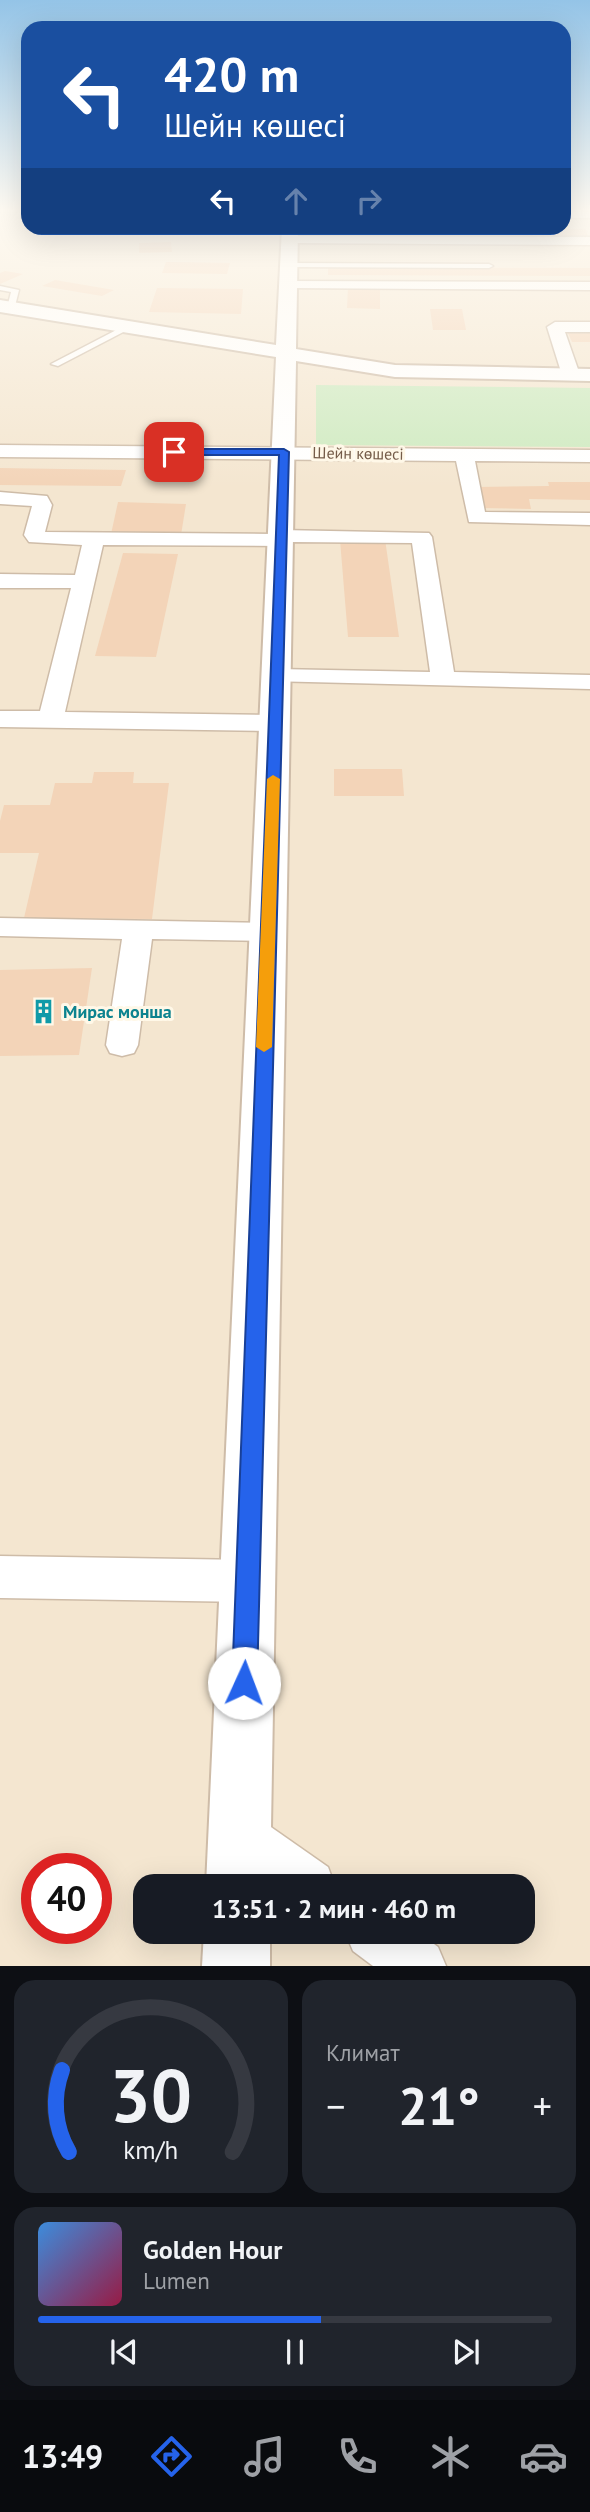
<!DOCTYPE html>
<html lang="ru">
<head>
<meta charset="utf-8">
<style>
  body { margin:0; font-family:"PT Sans",sans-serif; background:#20242c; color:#f1f3f6; height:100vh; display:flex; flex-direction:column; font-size:26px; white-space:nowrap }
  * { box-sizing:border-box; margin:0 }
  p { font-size:23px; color:#9ea1a6 }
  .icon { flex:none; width:38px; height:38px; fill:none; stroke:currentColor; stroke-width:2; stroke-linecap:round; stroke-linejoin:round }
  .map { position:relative; height:1966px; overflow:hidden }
  .details { display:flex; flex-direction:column; gap:14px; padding:14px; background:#0d0f14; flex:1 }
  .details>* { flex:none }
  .top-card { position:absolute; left:21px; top:21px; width:550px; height:214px; border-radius:21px; box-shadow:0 7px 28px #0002; background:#1a4fa0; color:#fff; overflow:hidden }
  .speed { position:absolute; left:21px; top:1853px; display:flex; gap:14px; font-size:35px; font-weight:700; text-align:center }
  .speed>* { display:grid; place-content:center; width:91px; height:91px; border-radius:50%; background:#171b24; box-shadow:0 7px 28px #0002; line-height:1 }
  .speed .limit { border:10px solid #d22; background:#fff; color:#111 }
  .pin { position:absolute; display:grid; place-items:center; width:60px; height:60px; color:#fff; margin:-30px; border-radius:14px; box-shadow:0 4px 10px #0006 }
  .me { position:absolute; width:77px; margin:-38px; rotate:2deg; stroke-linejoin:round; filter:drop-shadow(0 0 5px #0008) }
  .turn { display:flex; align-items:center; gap:24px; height:147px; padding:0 28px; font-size:32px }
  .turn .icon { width:91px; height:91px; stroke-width:2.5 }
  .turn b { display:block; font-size:49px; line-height:60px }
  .lanes { display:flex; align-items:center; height:66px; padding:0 28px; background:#0003; justify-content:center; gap:35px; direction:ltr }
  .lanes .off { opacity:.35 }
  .big { font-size:52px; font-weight:700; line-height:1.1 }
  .details .card { flex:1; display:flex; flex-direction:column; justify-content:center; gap:10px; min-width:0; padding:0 24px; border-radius:21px; background:#20242c }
  .details .dial { align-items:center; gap:0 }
  .dial svg { height:182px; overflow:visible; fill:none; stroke:#363941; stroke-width:7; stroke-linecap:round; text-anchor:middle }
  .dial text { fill:#f1f3f6; stroke:none }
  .song { display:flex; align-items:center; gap:21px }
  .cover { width:84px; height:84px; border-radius:10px; background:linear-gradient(135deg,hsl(210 70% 55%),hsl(340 70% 35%)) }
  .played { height:7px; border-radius:4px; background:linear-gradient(90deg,#2563eb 55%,#363941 55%) }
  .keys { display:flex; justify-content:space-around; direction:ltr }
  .heat { display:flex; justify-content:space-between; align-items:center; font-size:38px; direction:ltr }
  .details .tiles { flex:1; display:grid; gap:14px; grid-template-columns:1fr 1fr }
  .card:last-child { grid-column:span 2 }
  .trip { position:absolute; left:133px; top:1874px; width:402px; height:70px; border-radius:21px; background:#171b24; box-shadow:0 7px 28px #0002; font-weight:700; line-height:70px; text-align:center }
  .menu { display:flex; height:112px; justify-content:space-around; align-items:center; background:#090b0e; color:#9ea1a6 }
  .menu .icon { width:49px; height:49px }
  .menu .selected { color:#2563eb }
  .menu b { font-size:32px; color:#f1f3f6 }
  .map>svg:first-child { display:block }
</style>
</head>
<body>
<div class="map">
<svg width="590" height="1966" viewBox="0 0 590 1966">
  <rect width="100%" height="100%" fill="#fdf4e1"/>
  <path fill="#f4e6d0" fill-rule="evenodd" d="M0,212H28V228H564V212H590V1966H0ZM37,1869H96V1928H37ZM145,1886H523V1932H145Z"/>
  <polygon fill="#ceeac0" points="316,385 590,388 590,447 316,445"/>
  <g fill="#f3d4b8">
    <polygon points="323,228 585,229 589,238 323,237"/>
    <polygon points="171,242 172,252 139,253 139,243"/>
    <polygon points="166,262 230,263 227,274 162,273"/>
    <polygon points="328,267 590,268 590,276 328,275"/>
    <polygon points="5,271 23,274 0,284 0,273"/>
    <polygon points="55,280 114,290 102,296 42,286"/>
    <polygon points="348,287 380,288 380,309 347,308"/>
    <polygon points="157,288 243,289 241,314 149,312"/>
    <polygon points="430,309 462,309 466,330 433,330"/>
    <polygon points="567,331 590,331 590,342 572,342"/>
    <polygon points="0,468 126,470 121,486 0,485"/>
    <polygon points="548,482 590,482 590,500 529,499 531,509 481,508 477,487 549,486"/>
    <polygon points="118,502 186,504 181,535 111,534"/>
    <polygon points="385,539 399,637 348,637 340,540"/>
    <polygon points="123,553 178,554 156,657 95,656"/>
    <polygon points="334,769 402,769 404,796 334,796"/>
    <polygon points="94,772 134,772 133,783 169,783 152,919 24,918 39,853 0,853 0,821 4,805 50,805 55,783 92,783"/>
    <polygon points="92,968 79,1055 0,1056 0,970"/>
  </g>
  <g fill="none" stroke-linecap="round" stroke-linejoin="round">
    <defs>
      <g id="service">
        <polygon points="289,263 489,264 493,266 489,268 286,267"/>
        <polygon points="0,286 19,290 14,310 7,308 11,292 0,290"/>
        <polygon points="124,326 131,328 58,366 51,364"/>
      </g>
      <g id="minor">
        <rect x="564" y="212" width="26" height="6"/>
        <polygon points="290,236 590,237 590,245 285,243 285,237"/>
        <polygon points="289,281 590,282 590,290 284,288 282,285 284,282"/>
        <polygon points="555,322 590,322 590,332 565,332 580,375 577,379 571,380 562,375 547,327"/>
        <polygon points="0,445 590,450 590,462 475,461 485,512 590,513 590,525 469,522 456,461 0,457"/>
        <polygon points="0,492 47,496 52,505 45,532 272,534 281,530 429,533 432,537 454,672 590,675 590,689 268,681 265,676 268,671 277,669 430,672 412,543 291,542 282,546 103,545 65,712 275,715 284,718 288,723 284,728 275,731 0,727 0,711 40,711 71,588 0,588 0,574 75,575 82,545 29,542 24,535 32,506 0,504"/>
        <polygon points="0,918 268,923 279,925 283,932 279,939 268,941 152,939 138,1045 134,1053 122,1056 110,1053 106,1045 122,939 0,936"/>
        <polygon points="0,1556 248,1560 264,1566 271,1581 264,1596 248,1602 0,1598"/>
        <polygon points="240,1810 258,1818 328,1867 335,1886 265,1886 222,1854 214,1836 222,1818"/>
        <polygon points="345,1932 418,1932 438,1947 446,1966 373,1966 353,1951"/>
      </g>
      <g id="tertiary">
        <polygon points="282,228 298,228 296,349 395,365 590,369 590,381 395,377 296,361 270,1886 206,1886 276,357 0,312 0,300 276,345"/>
        <polygon points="204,1932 270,1932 270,1966 202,1966"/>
      </g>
    </defs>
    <use href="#service" stroke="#cebca8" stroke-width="3"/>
    <use href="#minor" stroke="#cebca8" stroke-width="3"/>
    <use href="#tertiary" stroke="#cebca8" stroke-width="4"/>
    <use href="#service" fill="#fff" fill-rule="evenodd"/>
    <use href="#minor" fill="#fff" fill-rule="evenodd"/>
    <use href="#tertiary" fill="#fff" fill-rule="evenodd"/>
  </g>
  <linearGradient id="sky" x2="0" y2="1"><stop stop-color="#94c4e7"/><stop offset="0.43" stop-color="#fefaf2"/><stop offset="1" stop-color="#fefaf2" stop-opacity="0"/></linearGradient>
  <rect width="590" height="488" fill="url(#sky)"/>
  <polygon fill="#2563eb" stroke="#184099" stroke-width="2" points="284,449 289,452 257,1683 253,1691 244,1695 236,1691 232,1683 279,455 174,455 170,452 174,449"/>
  <polygon fill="#f59e0b" points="273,775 280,779 272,1047 264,1052 256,1047 267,779"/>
  <defs>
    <symbol id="building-bare" viewBox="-9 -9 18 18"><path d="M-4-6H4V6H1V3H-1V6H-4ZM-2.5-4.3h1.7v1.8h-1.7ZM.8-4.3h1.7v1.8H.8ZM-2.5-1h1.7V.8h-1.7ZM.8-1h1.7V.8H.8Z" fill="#0f9aa8" stroke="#fff8e8" stroke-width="2.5" paint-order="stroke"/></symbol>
  </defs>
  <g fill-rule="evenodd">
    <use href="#building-bare" x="26" y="994" width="35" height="35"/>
  </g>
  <g text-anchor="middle" stroke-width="6" stroke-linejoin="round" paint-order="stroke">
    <g font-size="16" fill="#745b48" stroke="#fff8e8">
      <text transform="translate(358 453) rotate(1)" y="6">Шейн көшесі</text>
    </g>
    <g font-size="18" font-weight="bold" fill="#0d838f" stroke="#fff8e8" text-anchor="start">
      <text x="63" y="1018">Мирас монша</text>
    </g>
  </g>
</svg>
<div class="speed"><div class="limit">40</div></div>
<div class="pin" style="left:174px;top:452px;background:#d93025"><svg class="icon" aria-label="arrive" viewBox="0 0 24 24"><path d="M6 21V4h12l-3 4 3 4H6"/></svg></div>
<svg class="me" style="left:244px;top:1683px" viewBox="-20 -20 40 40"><circle r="19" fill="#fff"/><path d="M0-13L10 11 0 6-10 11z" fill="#2563eb"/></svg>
<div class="trip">13:51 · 2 мин · 460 m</div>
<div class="top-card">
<div class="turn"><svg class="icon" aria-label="left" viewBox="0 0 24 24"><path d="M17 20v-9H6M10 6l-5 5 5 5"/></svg><div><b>420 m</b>Шейн көшесі</div></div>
<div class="lanes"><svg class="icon" aria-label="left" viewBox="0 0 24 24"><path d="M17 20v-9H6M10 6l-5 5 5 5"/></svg><svg class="icon off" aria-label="ahead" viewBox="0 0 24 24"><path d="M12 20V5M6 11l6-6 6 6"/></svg><svg class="icon off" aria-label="right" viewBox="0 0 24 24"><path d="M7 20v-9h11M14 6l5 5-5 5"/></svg></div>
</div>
</div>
<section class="details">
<div class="tiles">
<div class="card dial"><svg viewBox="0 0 100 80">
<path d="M14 69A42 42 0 1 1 86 69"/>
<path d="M14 69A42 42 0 0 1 11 33" stroke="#2563eb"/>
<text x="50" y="56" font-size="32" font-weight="700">30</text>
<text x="50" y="72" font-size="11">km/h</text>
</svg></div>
<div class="card"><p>Климат</p>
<div class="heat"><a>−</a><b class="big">21°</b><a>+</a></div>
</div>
<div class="card">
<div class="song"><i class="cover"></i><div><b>Golden Hour</b><p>Lumen</p></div></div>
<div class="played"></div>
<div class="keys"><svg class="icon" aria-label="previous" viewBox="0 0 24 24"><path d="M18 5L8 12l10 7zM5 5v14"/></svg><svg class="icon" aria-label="pause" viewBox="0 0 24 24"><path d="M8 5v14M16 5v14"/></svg><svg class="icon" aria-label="next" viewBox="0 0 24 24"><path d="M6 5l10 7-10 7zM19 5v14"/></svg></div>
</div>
</div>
</section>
<nav class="menu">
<b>13:49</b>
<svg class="icon selected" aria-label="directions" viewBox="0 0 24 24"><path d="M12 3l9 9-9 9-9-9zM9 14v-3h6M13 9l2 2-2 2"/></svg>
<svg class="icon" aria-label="music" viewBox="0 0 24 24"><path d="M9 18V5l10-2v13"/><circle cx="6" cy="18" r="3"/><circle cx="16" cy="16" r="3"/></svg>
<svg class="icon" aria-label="phone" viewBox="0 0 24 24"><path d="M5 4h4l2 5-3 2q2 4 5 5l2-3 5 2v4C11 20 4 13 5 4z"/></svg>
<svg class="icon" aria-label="climate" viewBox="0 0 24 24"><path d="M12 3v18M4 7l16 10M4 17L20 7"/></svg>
<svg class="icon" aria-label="car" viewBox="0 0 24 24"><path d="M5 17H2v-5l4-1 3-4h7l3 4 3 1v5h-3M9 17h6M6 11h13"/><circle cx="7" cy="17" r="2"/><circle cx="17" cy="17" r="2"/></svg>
</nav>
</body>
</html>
